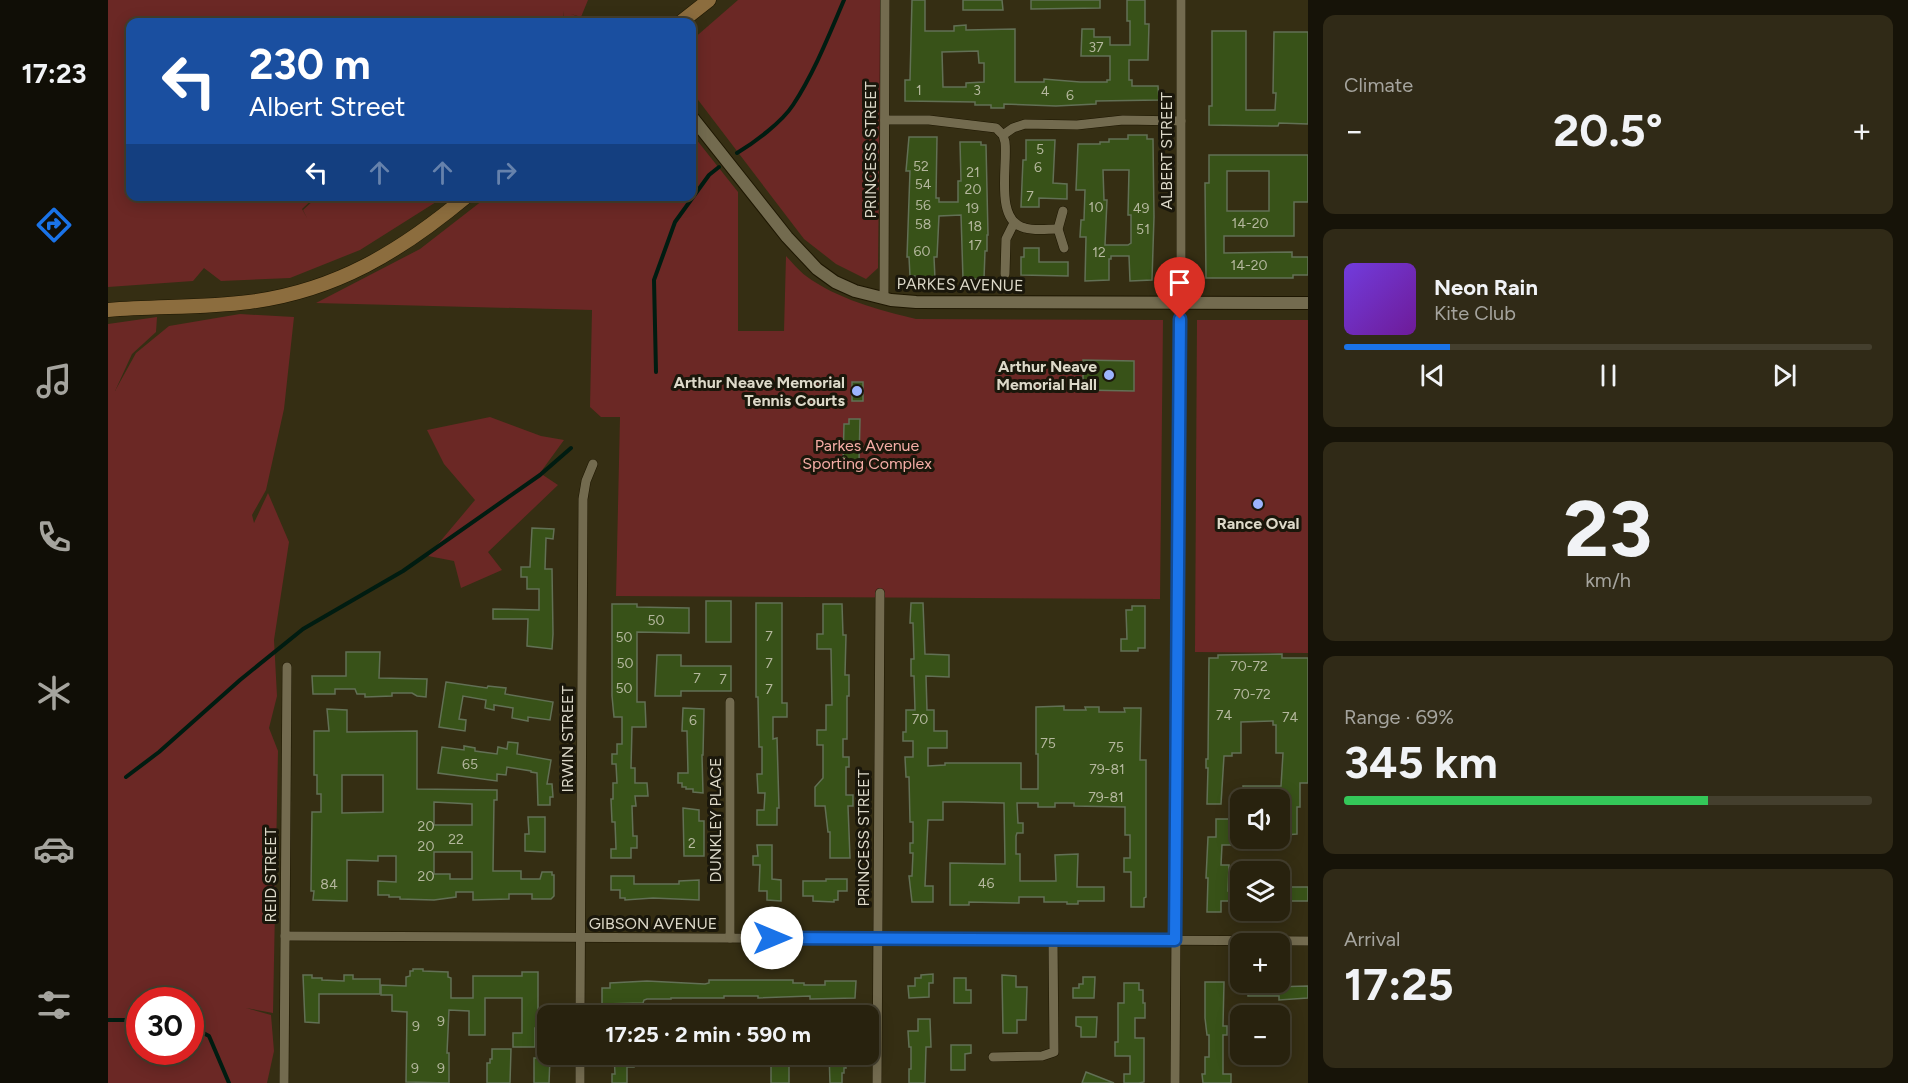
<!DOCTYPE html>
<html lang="en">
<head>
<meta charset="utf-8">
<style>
  body { margin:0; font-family:Figtree,sans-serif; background:#302a17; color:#f1f3f6; height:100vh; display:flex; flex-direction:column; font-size:22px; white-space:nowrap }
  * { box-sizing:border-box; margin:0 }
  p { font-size:20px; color:#a5a49e }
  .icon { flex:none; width:33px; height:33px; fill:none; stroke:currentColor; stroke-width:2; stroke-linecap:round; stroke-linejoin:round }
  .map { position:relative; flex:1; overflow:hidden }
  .drawer { display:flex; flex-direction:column; gap:15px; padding:15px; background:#161308; width:600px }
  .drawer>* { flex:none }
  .top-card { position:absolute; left:18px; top:18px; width:570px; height:183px; border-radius:12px; box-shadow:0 3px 15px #0003,0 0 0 2px #443f2e; background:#1a4fa0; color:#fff; overflow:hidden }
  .fabs { position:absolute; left:1122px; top:789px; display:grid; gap:12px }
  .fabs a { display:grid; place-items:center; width:60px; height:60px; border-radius:12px; background:#28220e; box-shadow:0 3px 15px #0003,0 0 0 2px #443f2e; font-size:30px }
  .speed { position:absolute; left:18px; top:987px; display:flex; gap:12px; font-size:30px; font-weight:700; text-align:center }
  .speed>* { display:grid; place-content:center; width:78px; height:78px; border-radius:50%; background:#28220e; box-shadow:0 3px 15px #0003,0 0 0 2px #443f2e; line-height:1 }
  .speed .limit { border:9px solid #d22; background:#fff; color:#111 }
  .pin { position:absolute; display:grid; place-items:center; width:51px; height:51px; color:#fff; margin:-62px -26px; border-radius:50% 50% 50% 0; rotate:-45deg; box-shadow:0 0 6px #0007 }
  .pin .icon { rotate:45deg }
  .me { position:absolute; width:66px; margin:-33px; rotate:90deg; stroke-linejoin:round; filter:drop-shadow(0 0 4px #0008) }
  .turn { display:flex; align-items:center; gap:21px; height:126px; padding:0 24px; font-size:27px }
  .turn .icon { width:78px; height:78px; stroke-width:2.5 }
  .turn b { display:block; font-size:42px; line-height:51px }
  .lanes { display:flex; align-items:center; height:57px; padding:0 24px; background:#0003; justify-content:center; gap:30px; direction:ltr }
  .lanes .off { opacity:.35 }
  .big { font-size:45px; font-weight:700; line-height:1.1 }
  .drawer .widget { flex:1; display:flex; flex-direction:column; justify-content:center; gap:9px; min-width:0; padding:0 21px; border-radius:12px; background:#302a17 }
  .drawer .dial { align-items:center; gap:0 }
  .dial b { font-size:78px; line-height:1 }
  .song { display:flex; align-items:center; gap:18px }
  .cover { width:72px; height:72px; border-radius:9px; background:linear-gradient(135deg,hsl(260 70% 55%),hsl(280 70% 35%)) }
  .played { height:6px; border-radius:3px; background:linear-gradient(90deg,#1a73e8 20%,#443f2e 20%) }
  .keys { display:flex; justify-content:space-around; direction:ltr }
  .heat { display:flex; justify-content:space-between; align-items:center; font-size:33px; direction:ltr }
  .charge { height:9px; border-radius:4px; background:linear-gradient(90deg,#34c759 69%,#443f2e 0) }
  .trip { position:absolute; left:429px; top:1005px; width:342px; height:60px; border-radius:12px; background:#28220e; box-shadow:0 3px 15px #0003,0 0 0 2px #443f2e; font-weight:700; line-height:60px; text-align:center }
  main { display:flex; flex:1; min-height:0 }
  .tab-bar { display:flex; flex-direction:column; width:108px; justify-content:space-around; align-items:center; background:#100e06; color:#a5a49e }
  .tab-bar .icon { width:42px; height:42px }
  .tab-bar .active { color:#1a73e8 }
  .tab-bar b { font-size:27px; color:#f1f3f6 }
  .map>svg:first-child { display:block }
</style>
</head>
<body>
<main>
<nav class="tab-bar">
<b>17:23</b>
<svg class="icon active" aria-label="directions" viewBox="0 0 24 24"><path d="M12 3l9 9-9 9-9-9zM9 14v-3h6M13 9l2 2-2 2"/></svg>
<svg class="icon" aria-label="music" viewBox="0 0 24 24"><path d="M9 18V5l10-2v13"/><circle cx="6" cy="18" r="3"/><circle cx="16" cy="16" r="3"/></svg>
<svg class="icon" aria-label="phone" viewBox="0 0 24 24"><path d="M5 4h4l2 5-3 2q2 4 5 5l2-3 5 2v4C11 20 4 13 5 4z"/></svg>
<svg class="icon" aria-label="climate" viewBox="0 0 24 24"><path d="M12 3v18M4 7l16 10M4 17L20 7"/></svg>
<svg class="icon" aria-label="car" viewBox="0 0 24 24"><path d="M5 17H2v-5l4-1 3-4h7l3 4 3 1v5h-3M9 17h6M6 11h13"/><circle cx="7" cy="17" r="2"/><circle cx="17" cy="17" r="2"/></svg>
<svg class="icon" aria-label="filters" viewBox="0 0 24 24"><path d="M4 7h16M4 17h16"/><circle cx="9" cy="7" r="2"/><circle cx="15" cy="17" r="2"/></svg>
</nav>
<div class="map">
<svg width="1200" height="1083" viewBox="0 0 1200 1083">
  <rect width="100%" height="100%" fill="#352e13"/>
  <g fill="#6b2825" fill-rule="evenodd">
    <polygon points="0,0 480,0 473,17 463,14 476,19 477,22 456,22 455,11 455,22 22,22 22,196 207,197 194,209 199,218 195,210 209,197 336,197 252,250 182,278 113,281 96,268 85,281 0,287"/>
    <polygon points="630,0 773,0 770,268 758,279 728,264 696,239 584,92 584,40"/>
    <path d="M584,134L630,192V331H676L678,256C684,262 691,271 698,276C729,299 771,310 808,319L1055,320L1052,599L508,596L512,417H493L482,407L484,310L208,303L312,249L379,197L584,196Z"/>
    <path d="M132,314L186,317L176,409L158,490L144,515L146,523L160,493L181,542L166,640L169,696L161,728L170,751L165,1013L138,1008L163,1015L166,1051L159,1083H0V324L49,317L48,332L24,354L7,391L28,353L61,326ZM32,1000H82V1052H32Z"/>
    <polygon points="1089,320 1200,320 1200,653 1087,652"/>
    <polygon points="382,417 433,436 456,440 432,473 450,485 380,552 394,570 353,588 346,561 320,556 367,500 336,464 319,430"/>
  </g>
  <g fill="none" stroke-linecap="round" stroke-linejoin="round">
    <g stroke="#001c11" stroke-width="4">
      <path d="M629,153C646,143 674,122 685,105C706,73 721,35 736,0"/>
      <polyline points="548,372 546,280 567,222 601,175 611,167"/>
      <polyline points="18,777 51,752 132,680 195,629 295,571 432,475 463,448"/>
      <polyline points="0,1020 32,1020"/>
      <polyline points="82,1026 101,1036 121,1083"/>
    </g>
  </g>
  <g fill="#385218" stroke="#627055" stroke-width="1.5" fill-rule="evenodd">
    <path d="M804,0H817V31H846V26L858,25V30L907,29V82H936V79L972,82H999V80H1002V56H973L974,29H986V37H1002V45H1022V21H1019V0H1037V24H1041L1040,60H1021V80H1024V86H1050L1051,100L988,101V104L948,106L896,104V108H883V105H867V102L797,101V80H802ZM870,51L871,63H876V82L858,83V87H835L834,52Z"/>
    <polygon points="855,0 894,0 895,10 855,10"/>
    <polygon points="923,0 992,0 992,8 923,9"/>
    <polygon points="1104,31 1138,31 1138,110 1167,110 1168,93 1165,93 1166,32 1200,32 1200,124 1171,123 1170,126 1101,125 1101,106 1104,106"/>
    <path d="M1020,135H1039V139H1045L1046,217L1044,280L1022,281L1021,256H1003V259H1001V280L977,281L978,237H972L973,220H976L977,190H968L970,144H992V142H1001V139H1020ZM995,170H1021L1020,215H1023V243L1020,245H997L999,200H996Z"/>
    <polygon points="801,137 829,137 828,198 831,198 831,202 850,202 850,181 853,181 852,142 873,142 873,145 878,145 880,235 879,235 879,251 877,251 876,279 855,279 853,215 831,216 829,257 826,257 827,279 808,280 807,276 802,276 801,257 799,257 802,171 798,171"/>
    <polygon points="918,140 947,140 945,183 959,184 959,199 931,198 931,207 913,207 915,160 918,160"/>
    <path d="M1101,155H1200V202H1186V236H1116V253L1184,252V257H1200V275H1185V278H1098L1097,183H1101ZM1119,171H1161V211H1119Z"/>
    <polygon points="916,248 931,248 931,262 960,262 960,276 913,275 913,257 916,257"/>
    <polygon points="975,360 1026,361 1026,391 975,390"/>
    <rect x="744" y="382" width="11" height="19"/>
    <polygon points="741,419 752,419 751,463 735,463 736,424 741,424"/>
    <polygon points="424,528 446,529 445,539 438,538 437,569 444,569 445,634 444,649 419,646 420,619 385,619 385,609 431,610 431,589 419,589 419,577 413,577 413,567 422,567"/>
    <rect x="598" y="601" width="25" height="41"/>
    <polygon points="648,603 674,603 674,703 679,703 679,717 665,717 665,739 669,738 671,808 669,808 669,825 649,825 649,810 656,810 657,793 650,793 649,774 654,774 654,747 651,747 650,697 648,697"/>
    <polygon points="803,603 815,603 817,654 841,655 841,677 818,676 819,710 826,710 826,731 839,731 839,748 820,748 820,766 837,765 837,763 913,763 913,789 930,789 930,754 928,754 928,707 956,706 956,710 978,710 977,707 991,707 991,712 1017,712 1016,708 1033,708 1032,760 1038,760 1038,897 1036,898 1036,907 1023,907 1023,872 1016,872 1016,858 1022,858 1022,835 1017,835 1017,807 966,806 966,803 947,803 947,807 930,807 930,803 909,803 910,823 915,823 915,833 909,833 908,836 908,854 912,854 912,881 948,881 947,855 970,854 969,887 996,887 996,901 970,901 970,904 959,904 959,902 936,902 936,897 911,897 911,903 861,902 861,905 842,905 842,863 897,864 896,803 854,802 835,802 835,820 820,820 817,886 825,886 825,902 804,902 801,876 804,876 805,853 802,853 802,843 805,843 805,822 802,822 801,777 798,777 797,757 805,757 805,741 795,741 795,732 798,732 798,710 807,710 806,676 803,676 803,659 806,659 805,623 802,623"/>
    <polygon points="504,604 529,604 529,607 581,608 581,633 529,632 529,702 537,702 538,727 524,727 523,768 527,768 527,783 539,783 540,796 527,796 528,806 524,806 525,836 529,836 529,848 523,848 523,858 503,858 503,849 508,849 507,822 504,822 503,799 505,799 505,783 509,783 508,764 504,764 504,754 509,754 509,744 514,744 514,717 506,717 504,696"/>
    <polygon points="715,604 734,604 735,635 738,635 737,675 741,675 741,696 739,696 739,739 735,739 735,757 741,757 741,767 738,767 738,795 745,795 745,806 740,806 742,858 722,858 722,832 720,832 717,806 707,806 707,787 715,778 715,745 709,745 709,730 718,730 718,705 724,705 723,649 709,649 709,634 715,634"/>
    <polygon points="1024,606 1037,606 1037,648 1030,648 1030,651 1013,651 1013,639 1019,639 1018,610 1024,610"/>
    <polygon points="238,652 272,652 271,678 319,679 318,697 309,696 304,693 284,693 284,696 257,697 257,694 249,694 247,689 227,689 227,694 205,694 204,676 238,676"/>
    <polygon points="1174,654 1174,658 1200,658 1200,783 1192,783 1192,807 1189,807 1189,834 1177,835 1177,831 1172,831 1172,800 1136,800 1135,786 1173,786 1175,753 1168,753 1168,725 1165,725 1165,721 1133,722 1133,753 1124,753 1124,756 1116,756 1113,804 1099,804 1100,768 1098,768 1098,759 1100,759 1101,658 1110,658 1110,655"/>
    <polygon points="549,655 573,655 573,666 623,666 623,691 573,691 573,696 547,696"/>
    <polygon points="338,682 379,688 380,686 398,688 397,694 445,702 442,720 420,717 420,721 404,718 405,708 386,705 386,710 377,708 378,700 355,696 351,719 358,720 357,731 331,727"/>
    <polygon points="575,708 596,709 595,755 594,755 595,793 585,792 585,789 578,789 578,787 574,787 574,783 570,783 570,773 580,773 579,731 574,731"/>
    <path d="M219,709L239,710V732L309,731V789L389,790V800H386L385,871H413V879H432L434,872H444V875H446V896L443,899H424V894H401V899L365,900V892H348V897L326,900L292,899V897H281V895H270V881L288,882V856H270V861L239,860V901L205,900L206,891H203L204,812H213V794H209V775H206V731H221ZM234,775H275V812L234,813ZM326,802L364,804V825H326ZM326,852H364V879H342V874H326Z"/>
    <polygon points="400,742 410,743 409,754 443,760 439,784 444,784 445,797 442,797 442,805 430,805 429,773 423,772 423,771 399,767 398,775 389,774 389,781 330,773 334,747 356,750 356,746 367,748 367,751 389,754 390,747 399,749"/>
    <polygon points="575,808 591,810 591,821 596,821 596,856 576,856"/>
    <polygon points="420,817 437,817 437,852 417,851 417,834 421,834"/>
    <polygon points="1108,819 1132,819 1132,834 1124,834 1124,845 1114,845 1113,865 1121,865 1120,891 1132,891 1122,901 1113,901 1113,912 1099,912 1100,878 1098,878 1100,837 1108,837"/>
    <polygon points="649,845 664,845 664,879 673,880 673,901 659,900 659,891 651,891 652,865 645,865 645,856 650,856"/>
    <polygon points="503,876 526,876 526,884 571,884 571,881 591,880 591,900 545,898 517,900 517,898 512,898 512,890 503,890"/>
    <polygon points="718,879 739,879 739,891 730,891 730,900 726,900 726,902 705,901 705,896 695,896 695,881 718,881"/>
    <rect x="1179" y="887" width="21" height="14"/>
    <polygon points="305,969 315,969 315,971 340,972 340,977 343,978 343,998 365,998 365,976 414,976 414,972 430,972 430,1028 427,1028 427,1047 405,1047 405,1033 414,1033 414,998 377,998 377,1035 361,1035 361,1011 341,1010 339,1053 341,1053 341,1083 298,1082 299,1012 284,1011 284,995 273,995 273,985 298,986 298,977 302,976 302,971 305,971"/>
    <polygon points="825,974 825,983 821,983 821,997 801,998 800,986 807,986 807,978 813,978 813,975"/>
    <polygon points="195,975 204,975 204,978 214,978 214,980 236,981 236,975 245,975 245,979 272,979 272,994 211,994 211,1023 197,1022"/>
    <polygon points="894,975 908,976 908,987 919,987 918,1020 909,1020 909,1033 895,1033"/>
    <polygon points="975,977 987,977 986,998 965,998 965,988 971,988 971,984 975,984"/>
    <polygon points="846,978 858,978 858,990 863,990 863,1003 846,1003"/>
    <polygon points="601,980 685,980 685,983 696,983 696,985 717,985 717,981 748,981 747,998 702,999 702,996 650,998 650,996 616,996 616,998 563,998 563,999 539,999 536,1000 535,1003 494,1004 494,988 502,988 502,983 539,981 597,984 601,983"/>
    <polygon points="1097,982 1116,982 1115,1026 1119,1026 1119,1035 1115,1035 1115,1074 1123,1074 1123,1083 1095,1083 1094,1074 1097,1074 1097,1057 1101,1057 1101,1035 1099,1035 1097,1018"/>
    <polygon points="1150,982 1161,982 1161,987 1200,986 1200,998 1171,1000 1171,996 1140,996 1140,986 1150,985"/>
    <polygon points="1016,983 1031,983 1031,990 1035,990 1035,1003 1037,1003 1037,1018 1027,1018 1027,1038 1036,1038 1036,1082 1031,1083 1016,1083 1016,1074 1022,1074 1022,1056 1007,1056 1007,1042 1010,1042 1010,1003 1016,1003"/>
    <polygon points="968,1017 989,1017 988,1037 973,1037 973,1027 968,1026"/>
    <polygon points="810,1019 822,1019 823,1047 818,1047 817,1083 801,1083 801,1069 803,1069 803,1047 801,1047 800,1031 810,1031"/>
    <polygon points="843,1045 863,1045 863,1053 857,1054 857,1070 843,1070"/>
    <polygon points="384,1049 403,1049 402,1083 379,1083 379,1063 382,1063 382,1059 384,1059"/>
    <polygon points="506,1054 526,1054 526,1067 519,1067 519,1083 504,1083 504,1074 507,1074"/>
    <polygon points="668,1054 677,1054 677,1059 681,1059 681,1083 663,1083 663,1058 668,1058"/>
    <polygon points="721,1054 737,1054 738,1068 736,1068 736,1073 734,1073 734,1083 722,1083"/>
    <polygon points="426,1058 442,1058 441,1083 426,1083"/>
    <polygon points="978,1072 1006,1083 974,1083"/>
  </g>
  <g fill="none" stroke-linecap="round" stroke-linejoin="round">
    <defs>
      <g id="minor">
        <path d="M777,120H821L888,128L895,135L897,142C900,166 886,221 917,228C927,231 939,229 950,229"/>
        <polyline points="895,135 905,128 917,124 969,125 1015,120 1073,121"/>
        <polyline points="955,211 950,229 956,248"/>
        <polyline points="897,274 898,239 906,223"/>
        <polyline points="776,299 777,0"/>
        <polyline points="1073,302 1073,0"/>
        <polyline points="177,936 1200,941"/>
        <polyline points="622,938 622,702"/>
        <polyline points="472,1016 475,499 478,481 485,464"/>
        <polyline points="885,1057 934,1056 946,1052 945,940"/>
        <polyline points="176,1083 179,667"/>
        <polyline points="472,1083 472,1054"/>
        <polyline points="769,1083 772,593"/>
        <polyline points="1067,1083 1072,319"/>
      </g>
      <polyline id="tertiary" points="584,117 679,237 709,269 727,282 747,291 783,300 808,302 1200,303"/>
      <g id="secondary">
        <polyline points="573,22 601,0"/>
        <path d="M0,310C47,306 95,308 141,302C228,291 293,251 359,196"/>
      </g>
    </defs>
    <use href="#minor" stroke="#1d1600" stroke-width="10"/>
    <use href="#tertiary" stroke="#1d1600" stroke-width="14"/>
    <use href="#secondary" stroke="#1d1600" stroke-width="15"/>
    <use href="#minor" stroke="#736b4f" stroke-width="9"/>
    <use href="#tertiary" stroke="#736b4f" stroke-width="12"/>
    <use href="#secondary" stroke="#8c6d3e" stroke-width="14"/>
  </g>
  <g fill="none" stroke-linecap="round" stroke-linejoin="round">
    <defs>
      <polyline id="route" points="664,938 1067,940 1072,319"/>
    </defs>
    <use href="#route" stroke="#114b97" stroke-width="15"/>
    <use href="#route" stroke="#1a73e8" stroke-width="10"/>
  </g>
  <g fill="#9cb4fd" stroke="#1a170b" stroke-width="2">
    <circle cx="1001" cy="375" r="6"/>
    <circle cx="749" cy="391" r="6"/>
    <circle cx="1150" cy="504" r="6"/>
  </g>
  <g text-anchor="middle" stroke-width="6" stroke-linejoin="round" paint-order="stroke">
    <g font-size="14" fill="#b4b79d">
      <text x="988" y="52">37</text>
      <text x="811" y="95">1</text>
      <text x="869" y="95">3</text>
      <text x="937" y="96">4</text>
      <text x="962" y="100">6</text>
      <text x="932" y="154">5</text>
      <text x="813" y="171">52</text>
      <text x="930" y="172">6</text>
      <text x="865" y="177">21</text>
      <text x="815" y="189">54</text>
      <text x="865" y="194">20</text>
      <text x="922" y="201">7</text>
      <text x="815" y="210">56</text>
      <text x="988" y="212">10</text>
      <text x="864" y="213">19</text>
      <text x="1033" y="213">49</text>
      <text x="1142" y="228">14-20</text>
      <text x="815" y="229">58</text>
      <text x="867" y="231">18</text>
      <text x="1035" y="234">51</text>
      <text x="867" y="250">17</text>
      <text x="814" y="256">60</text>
      <text x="991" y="257">12</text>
      <text x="1141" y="270">14-20</text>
      <text x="548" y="625">50</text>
      <text x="661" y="641">7</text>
      <text x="516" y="642">50</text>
      <text x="517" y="668">50</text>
      <text x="661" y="668">7</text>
      <text x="1141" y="671">70-72</text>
      <text x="589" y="683">7</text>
      <text x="615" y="684">7</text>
      <text x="516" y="693">50</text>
      <text x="661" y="694">7</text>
      <text x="1144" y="699">70-72</text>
      <text x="1116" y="720">74</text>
      <text x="1182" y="722">74</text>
      <text x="812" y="724">70</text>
      <text x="585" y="725">6</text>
      <text x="940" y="748">75</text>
      <text x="1008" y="752">75</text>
      <text x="362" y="769">65</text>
      <text x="999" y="774">79-81</text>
      <text x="998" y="802">79-81</text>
      <text x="318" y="831">20</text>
      <text x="348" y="844">22</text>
      <text x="584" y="848">2</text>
      <text x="318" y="851">20</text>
      <text x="318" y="881">20</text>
      <text x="878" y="888">46</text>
      <text x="221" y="889">84</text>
      <text x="333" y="1026">9</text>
      <text x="308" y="1031">9</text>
      <text x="307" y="1073">9</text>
      <text x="333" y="1073">9</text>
    </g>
    <g font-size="16" fill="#ddd9c9" stroke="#1a170b">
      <text transform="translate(762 150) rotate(-90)" y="6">PRINCESS STREET</text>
      <text transform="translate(1058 151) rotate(-90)" y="6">ALBERT STREET</text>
      <text transform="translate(852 284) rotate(1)" y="6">PARKES AVENUE</text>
      <text transform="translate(459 739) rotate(-90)" y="6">IRWIN STREET</text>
      <text transform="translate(607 820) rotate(-90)" y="6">DUNKLEY PLACE</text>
      <text transform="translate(755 838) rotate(-90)" y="6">PRINCESS STREET</text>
      <text transform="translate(162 875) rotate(-90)" y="6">REID STREET</text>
      <text x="545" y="929">GIBSON AVENUE</text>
    </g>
    <g font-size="16" font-weight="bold" fill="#ddd9c9" stroke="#1a170b" text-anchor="end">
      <text x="989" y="372">Arthur Neave<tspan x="989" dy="18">Memorial Hall</tspan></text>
      <text x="737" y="388">Arthur Neave Memorial<tspan x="737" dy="18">Tennis Courts</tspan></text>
      <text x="1150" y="529" text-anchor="middle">Rance Oval</text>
    </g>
    <g font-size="16" fill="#f5ada6" stroke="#1a170b">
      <text x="759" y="451">Parkes Avenue<tspan x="759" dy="18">Sporting Complex</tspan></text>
    </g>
  </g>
</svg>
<div class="fabs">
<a><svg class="icon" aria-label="sound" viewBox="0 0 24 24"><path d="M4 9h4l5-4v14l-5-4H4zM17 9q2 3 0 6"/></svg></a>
<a><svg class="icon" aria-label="layers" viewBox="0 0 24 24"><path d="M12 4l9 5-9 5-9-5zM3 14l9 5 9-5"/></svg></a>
<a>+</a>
<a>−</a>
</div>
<div class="speed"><div class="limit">30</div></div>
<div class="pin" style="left:1072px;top:319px;background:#d93025"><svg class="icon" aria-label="arrive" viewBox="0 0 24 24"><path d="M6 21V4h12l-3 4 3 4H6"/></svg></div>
<svg class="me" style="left:664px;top:938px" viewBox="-20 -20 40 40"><circle r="19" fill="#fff"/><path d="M0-13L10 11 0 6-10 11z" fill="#1a73e8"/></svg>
<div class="trip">17:25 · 2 min · 590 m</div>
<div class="top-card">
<div class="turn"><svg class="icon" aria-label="left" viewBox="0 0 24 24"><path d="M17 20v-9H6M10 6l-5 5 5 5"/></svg><div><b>230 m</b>Albert Street</div></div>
<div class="lanes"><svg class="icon" aria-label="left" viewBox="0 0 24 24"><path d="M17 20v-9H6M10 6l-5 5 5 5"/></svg><svg class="icon off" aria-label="ahead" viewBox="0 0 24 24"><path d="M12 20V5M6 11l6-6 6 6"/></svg><svg class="icon off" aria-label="ahead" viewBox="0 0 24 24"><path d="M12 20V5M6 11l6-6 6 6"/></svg><svg class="icon off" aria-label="right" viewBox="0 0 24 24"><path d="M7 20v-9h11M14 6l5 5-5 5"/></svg></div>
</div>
</div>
<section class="drawer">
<div class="widget"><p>Climate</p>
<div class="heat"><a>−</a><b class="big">20.5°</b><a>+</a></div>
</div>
<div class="widget">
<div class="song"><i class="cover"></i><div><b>Neon Rain</b><p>Kite Club</p></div></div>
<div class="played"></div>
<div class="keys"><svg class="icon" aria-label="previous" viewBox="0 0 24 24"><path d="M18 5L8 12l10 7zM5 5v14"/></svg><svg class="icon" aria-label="pause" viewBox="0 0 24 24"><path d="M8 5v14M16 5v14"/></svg><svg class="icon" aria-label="next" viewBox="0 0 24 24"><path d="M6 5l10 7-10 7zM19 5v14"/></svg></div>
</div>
<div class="widget dial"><b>23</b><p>km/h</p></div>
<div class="widget"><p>Range · 69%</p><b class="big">345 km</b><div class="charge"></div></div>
<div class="widget"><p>Arrival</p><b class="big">17:25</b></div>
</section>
</main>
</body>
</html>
